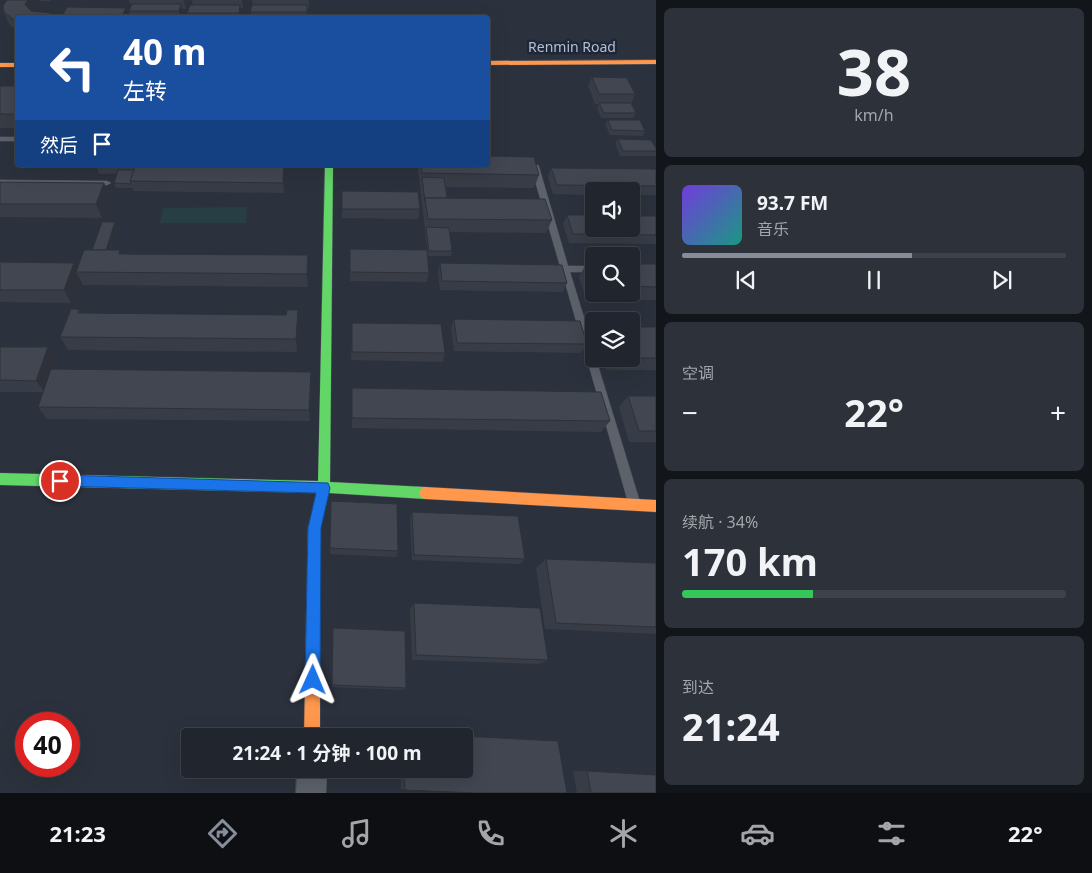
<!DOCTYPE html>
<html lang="zh">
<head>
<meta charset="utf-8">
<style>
  body { margin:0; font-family:"Noto Sans","Noto Sans SC",sans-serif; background:#2d323a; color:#f1f3f6; height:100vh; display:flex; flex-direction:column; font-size:19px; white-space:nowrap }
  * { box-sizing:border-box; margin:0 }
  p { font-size:16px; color:#a2a5aa }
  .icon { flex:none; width:28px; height:28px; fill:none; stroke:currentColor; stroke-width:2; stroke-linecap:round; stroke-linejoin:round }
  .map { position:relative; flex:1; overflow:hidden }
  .panel { display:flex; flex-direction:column; gap:8px; padding:8px; background:#121519; width:436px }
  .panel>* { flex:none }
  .hud { position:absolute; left:15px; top:15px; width:475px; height:152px; border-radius:5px; box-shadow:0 5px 20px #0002,0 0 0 1px #3e434a; background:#1a4fa0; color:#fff; overflow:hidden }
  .tools { position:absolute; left:585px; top:182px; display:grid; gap:10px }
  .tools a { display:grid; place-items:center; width:55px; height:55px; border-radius:5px; background:#21262e; box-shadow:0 5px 20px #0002,0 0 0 1px #3e434a; font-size:25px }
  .speed { position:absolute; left:15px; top:712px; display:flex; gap:10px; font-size:25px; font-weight:700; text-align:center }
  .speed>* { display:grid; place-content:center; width:65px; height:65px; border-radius:50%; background:#21262e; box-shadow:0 5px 20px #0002,0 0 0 1px #3e434a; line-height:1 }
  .speed .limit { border:8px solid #d22; background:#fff; color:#111 }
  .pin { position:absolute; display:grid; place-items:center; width:42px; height:42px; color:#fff; margin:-21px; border:2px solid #fff; border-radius:50%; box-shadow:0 1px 5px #0007 }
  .me { position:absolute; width:55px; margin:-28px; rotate:1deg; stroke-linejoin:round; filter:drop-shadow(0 0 4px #0008) }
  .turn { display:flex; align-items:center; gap:18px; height:105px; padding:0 25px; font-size:22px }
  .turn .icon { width:65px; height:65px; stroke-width:2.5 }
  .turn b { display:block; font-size:35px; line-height:42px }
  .then { display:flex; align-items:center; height:48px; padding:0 25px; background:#0003; gap:10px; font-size:19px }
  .big { font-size:38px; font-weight:700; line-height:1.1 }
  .panel .widget { flex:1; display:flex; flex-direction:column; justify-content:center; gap:8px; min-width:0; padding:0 18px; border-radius:8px; background:#2d323a }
  .panel .dial { align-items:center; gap:0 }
  .dial b { font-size:65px; line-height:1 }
  .song { display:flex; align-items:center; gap:15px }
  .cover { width:60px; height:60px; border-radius:8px; background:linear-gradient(135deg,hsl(260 70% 55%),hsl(170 70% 35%)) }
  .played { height:5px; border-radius:2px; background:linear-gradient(90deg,#868d9b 60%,#3e434a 60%) }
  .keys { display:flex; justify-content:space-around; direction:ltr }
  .heat { display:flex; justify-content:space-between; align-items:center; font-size:28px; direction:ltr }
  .charge { height:8px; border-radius:4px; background:linear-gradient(90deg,#34c759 34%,#3e434a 0) }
  .trip { position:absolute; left:181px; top:728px; width:292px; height:50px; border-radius:5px; background:#21262e; box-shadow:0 5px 20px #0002,0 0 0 1px #3e434a; font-weight:700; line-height:50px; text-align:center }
  .menu { display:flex; height:80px; justify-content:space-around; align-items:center; background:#0d0f12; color:#a2a5aa }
  .menu .icon { width:35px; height:35px }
  .menu .current { color:#868d9b }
  .menu b { font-size:22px; color:#f1f3f6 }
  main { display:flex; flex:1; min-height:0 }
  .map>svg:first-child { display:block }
</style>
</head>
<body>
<main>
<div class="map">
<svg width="656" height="793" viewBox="0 0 656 793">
  <rect width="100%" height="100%" fill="#2c323d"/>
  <polygon fill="#273e45" points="247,207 246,223 160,223 163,208"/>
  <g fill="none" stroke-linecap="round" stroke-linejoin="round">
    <defs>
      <g id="lane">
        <rect x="0" y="137" width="18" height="4"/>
        <polygon points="532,165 538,165 539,167 568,266 594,266 594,272 570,272 594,350 594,359 596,359 640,502 638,506 634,507 630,506 628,502 562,272 557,271 556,269 560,266 531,167"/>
        <polygon points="0,180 107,181 111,183 107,185 0,184"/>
      </g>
      <polygon id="street" points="297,769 327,769 326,793 296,793"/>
      <polygon id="fast" points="325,165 333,165 330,482 425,487 429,489 431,493 429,497 425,499 329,493 323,512 319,514 315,512 313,508 317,493 0,485 0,473 318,481"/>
      <g id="slow">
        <polygon points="656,60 656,64 488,65 488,61"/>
        <rect x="0" y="63" width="18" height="4"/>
        <polygon points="425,487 656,500 656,512 425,499 421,497 419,493 421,489"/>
        <polygon points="319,502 323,504 325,508 320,528 320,736 304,736 308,528 315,504"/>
      </g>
    </defs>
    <use href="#lane" stroke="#4a4f5a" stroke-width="1"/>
    <use href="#street" stroke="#4a4f5a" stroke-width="1"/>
    <use href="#fast" stroke="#4a4f5a" stroke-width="1"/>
    <use href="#slow" stroke="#4a4f5a" stroke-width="1"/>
    <use href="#lane" fill="#5d616a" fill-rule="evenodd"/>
    <use href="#street" fill="#5d616a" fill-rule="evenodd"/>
    <use href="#fast" fill="#63d668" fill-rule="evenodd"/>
    <use href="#slow" fill="#ff974d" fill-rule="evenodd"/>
  </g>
  <g fill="#383c46">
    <polygon points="7,0 50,0 50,1 41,1 34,11 18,18 18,31 9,24 4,12"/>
    <polygon points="129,0 188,0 188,1 186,9 182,9 183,13 182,18 131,18 129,11 131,6"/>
    <polygon points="192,0 244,0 243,8 241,8 241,16 251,16 250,12 252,5 253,5 252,0 309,0 309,9 307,9 307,16 310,16 310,18 187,18 188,16 187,13 190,5 193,5"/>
    <polygon points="592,77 635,94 631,104 636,113 633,118 601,118 597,108 599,104 595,104 588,86"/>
    <rect x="0" y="86" width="18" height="42"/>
    <polygon points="608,120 645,131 643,136 610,135 605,124"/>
    <polygon points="618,139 656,148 656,154 655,156 620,156 615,144"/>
    <polygon points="96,165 284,166 285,176 284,193 133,191 133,188 116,188 114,183 117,174 99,174"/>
    <rect x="288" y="165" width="27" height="3"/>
    <polygon points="345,165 413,165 413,166"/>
    <polygon points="419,165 488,165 539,175 534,188 446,187 447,198 552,220 546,233 449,232 452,251 451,256 428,256 418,169"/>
    <polygon points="551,168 656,169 656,195 631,195 631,191 594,191 594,195 553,194 548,177"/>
    <polygon points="0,182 104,183 109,196 102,218 0,217"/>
    <polygon points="342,191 420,209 418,219 342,218"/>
    <polygon points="567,215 656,216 656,244 569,243 563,224"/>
    <polygon points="117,226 110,250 121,254 308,255 308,287 83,285 80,279 71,303 0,302 0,262 74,263 77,269"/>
    <polygon points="350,249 429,273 427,282 350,281"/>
    <polygon points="440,263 567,283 563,292 440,290 438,272"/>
    <polygon points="586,264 594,264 594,294 631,294 631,264 656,264 656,300 586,299 579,277"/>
    <polygon points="79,309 81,313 286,315 298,310 299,323 297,352 68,350 60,337"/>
    <polygon points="454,319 587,344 581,353 454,351 451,328"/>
    <polygon points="352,323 445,353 443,362 351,360"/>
    <polygon points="631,327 656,327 656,370 606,370 603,359 631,359"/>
    <polygon points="0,347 56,359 53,369 311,383 310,421 47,419 38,407 43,392 0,392"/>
    <polygon points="352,388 610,421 601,432 352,428"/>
    <polygon points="628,396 656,396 656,442 629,442 619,407"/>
    <polygon points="331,501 398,551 396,557 330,554"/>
    <polygon points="412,512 525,559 520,564 412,560 410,518"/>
    <polygon points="546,559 656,563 656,634 545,629 536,568"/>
    <polygon points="414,603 548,660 539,664 412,660 410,609"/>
    <polygon points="333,628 406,688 404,690 332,687"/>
    <polygon points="403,733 558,741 567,793 475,793 405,790 401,789 401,769 465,769 465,736 400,736 400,734"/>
    <polygon points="573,771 587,771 656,793 577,793"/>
  </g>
  <g fill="#2e3139">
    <polygon points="28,0 40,0 41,1 30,17 25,4"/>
    <polygon points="184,0 188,0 188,1 186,9"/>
    <polygon points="242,0 244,0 243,8"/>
    <polygon points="181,4 183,13 182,18 180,18 179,11"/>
    <polygon points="240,5 242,14 241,18 240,18 239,13"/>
    <polygon points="126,8 128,18 121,18"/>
    <polygon points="51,13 52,18 48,18"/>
    <polygon points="284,166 285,176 284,193 283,183"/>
    <polygon points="104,183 109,196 102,218 96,204"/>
    <polygon points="115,222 117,226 107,258 105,253"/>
    <polygon points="308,255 308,287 307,274"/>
    <polygon points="74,263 79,272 76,272 80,279 71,303 64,290"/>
    <polygon points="298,310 299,323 297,352 296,339"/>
    <polygon points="48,347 56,359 45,392 36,381"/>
    <polygon points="311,372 311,383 310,421 309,410"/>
  </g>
  <g fill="#414651" stroke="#2e3139">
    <polygon points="7,0 28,0 25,4 31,11 51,13 48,18 18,18 18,20 14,20 4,12 3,6"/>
    <polygon points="132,4 181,4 179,11 129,11"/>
    <polygon points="190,5 240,5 239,13 187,13"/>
    <polygon points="252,5 307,5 307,12 250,12"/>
    <polygon points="67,7 126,8 121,18 61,18"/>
    <rect x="187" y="16" width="123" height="2"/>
    <polygon points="592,77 627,78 635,94 599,94"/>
    <rect x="0" y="86" width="18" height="28"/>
    <polygon points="599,103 631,103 636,113 604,113"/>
    <polygon points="608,120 640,120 645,131 612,130"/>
    <polygon points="618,139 651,140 656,148 656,151 623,151"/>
    <polygon points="488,156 534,157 539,175 422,173 421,165 488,165"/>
    <polygon points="135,165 284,166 283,183 130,181"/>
    <polygon points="551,168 656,169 656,186 557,185"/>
    <polygon points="118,170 134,170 130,181 131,184 114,183"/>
    <polygon points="422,177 444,178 447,198 425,198 425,202"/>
    <polygon points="0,182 104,183 96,204 0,204"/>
    <polygon points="342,191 418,192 420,209 342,209"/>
    <polygon points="425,198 545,199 552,220 428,219"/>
    <polygon points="567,215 594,215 594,229 631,229 631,216 656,216 656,235 573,234"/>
    <polygon points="102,222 115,222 106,250 92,250"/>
    <polygon points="426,227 449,228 452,251 429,251"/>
    <polygon points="350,249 427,250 429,273 350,272"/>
    <polygon points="84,250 120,250 119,254 308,255 307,274 76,272"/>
    <polygon points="0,262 74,263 64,290 0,290"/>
    <polygon points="440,263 562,265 567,283 442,281"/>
    <polygon points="586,264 594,264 594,286 593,286"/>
    <polygon points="631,264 656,264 656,287 631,286"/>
    <polygon points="71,309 79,309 78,313 286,315 287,310 298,310 296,339 60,337"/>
    <polygon points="454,319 580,321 587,344 457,343"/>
    <polygon points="352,323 441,324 445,353 352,352"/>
    <rect x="631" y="327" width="25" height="31"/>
    <polygon points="0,347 48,347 36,381 0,380"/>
    <polygon points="51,369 311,372 309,410 38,407"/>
    <polygon points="352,388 601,392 610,421 352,418"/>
    <polygon points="628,396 656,396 656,431 639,431"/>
    <polygon points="331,501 397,504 398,551 330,548"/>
    <polygon points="412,512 518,516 525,559 414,555"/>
    <polygon points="546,559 656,563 656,627 556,623"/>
    <polygon points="414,603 540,608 548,660 416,655"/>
    <polygon points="333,628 405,631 406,688 332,685"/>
    <polygon points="403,733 558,741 567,793 475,793 405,790 404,769 465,769 465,736 403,736"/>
    <polygon points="587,771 656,775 656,793 591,793"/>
  </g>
  <polygon fill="#1a73e8" stroke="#114b97" points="60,475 328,483 330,488 321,528 320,680 318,685 313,687 307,685 305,680 308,528 316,493 60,486 54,481"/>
  <g text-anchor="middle" stroke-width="5" stroke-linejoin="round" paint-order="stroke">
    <g font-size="14" fill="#b7bece" stroke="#1e273a">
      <text x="572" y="52">Renmin Road</text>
    </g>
  </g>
</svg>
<div class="tools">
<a><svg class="icon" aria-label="sound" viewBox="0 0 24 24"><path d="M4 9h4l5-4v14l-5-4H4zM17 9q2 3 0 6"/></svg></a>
<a><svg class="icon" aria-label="search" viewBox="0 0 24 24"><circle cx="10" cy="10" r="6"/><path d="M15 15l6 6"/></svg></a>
<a><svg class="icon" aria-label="layers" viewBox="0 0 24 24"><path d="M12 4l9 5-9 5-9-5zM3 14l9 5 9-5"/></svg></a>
</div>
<div class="speed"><div class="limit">40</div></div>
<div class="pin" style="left:60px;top:481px;background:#d93025"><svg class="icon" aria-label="arrive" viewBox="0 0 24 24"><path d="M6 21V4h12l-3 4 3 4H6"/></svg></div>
<svg class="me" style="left:313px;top:680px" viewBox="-20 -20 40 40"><path d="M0-17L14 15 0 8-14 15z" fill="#1a73e8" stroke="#fff" stroke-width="4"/></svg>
<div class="trip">21:24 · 1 分钟 · 100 m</div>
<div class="hud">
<div class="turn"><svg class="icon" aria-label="left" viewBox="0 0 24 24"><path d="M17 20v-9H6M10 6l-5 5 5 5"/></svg><div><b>40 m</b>左转</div></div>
<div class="then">然后<svg class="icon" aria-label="arrive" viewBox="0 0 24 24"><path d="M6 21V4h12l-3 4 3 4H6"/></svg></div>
</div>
</div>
<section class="panel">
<div class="widget dial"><b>38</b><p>km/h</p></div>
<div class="widget">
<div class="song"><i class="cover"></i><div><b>93.7 FM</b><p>音乐</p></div></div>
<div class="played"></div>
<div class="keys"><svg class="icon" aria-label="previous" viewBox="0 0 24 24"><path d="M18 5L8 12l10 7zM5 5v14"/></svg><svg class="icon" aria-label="pause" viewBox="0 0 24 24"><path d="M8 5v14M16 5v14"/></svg><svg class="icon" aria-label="next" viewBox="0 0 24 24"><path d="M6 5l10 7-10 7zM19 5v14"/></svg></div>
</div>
<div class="widget"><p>空调</p>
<div class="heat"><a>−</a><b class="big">22°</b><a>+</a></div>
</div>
<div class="widget"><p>续航 · 34%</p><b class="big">170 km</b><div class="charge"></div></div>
<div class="widget"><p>到达</p><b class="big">21:24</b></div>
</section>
</main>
<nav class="menu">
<b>21:23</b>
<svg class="icon current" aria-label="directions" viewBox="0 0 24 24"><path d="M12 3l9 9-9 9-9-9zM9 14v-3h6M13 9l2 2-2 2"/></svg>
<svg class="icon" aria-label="music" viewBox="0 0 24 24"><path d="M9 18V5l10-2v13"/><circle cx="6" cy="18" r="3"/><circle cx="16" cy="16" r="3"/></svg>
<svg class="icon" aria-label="phone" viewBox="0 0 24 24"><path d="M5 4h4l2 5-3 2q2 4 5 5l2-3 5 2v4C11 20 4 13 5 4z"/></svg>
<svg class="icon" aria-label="climate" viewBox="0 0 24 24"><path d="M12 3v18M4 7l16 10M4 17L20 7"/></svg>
<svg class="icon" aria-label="car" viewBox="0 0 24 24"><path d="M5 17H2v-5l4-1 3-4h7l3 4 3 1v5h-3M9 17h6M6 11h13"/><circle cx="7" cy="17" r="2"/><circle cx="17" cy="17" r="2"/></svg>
<svg class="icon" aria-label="filters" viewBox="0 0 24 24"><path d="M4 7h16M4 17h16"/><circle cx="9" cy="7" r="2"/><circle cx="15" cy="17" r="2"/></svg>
<b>22°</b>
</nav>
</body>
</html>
